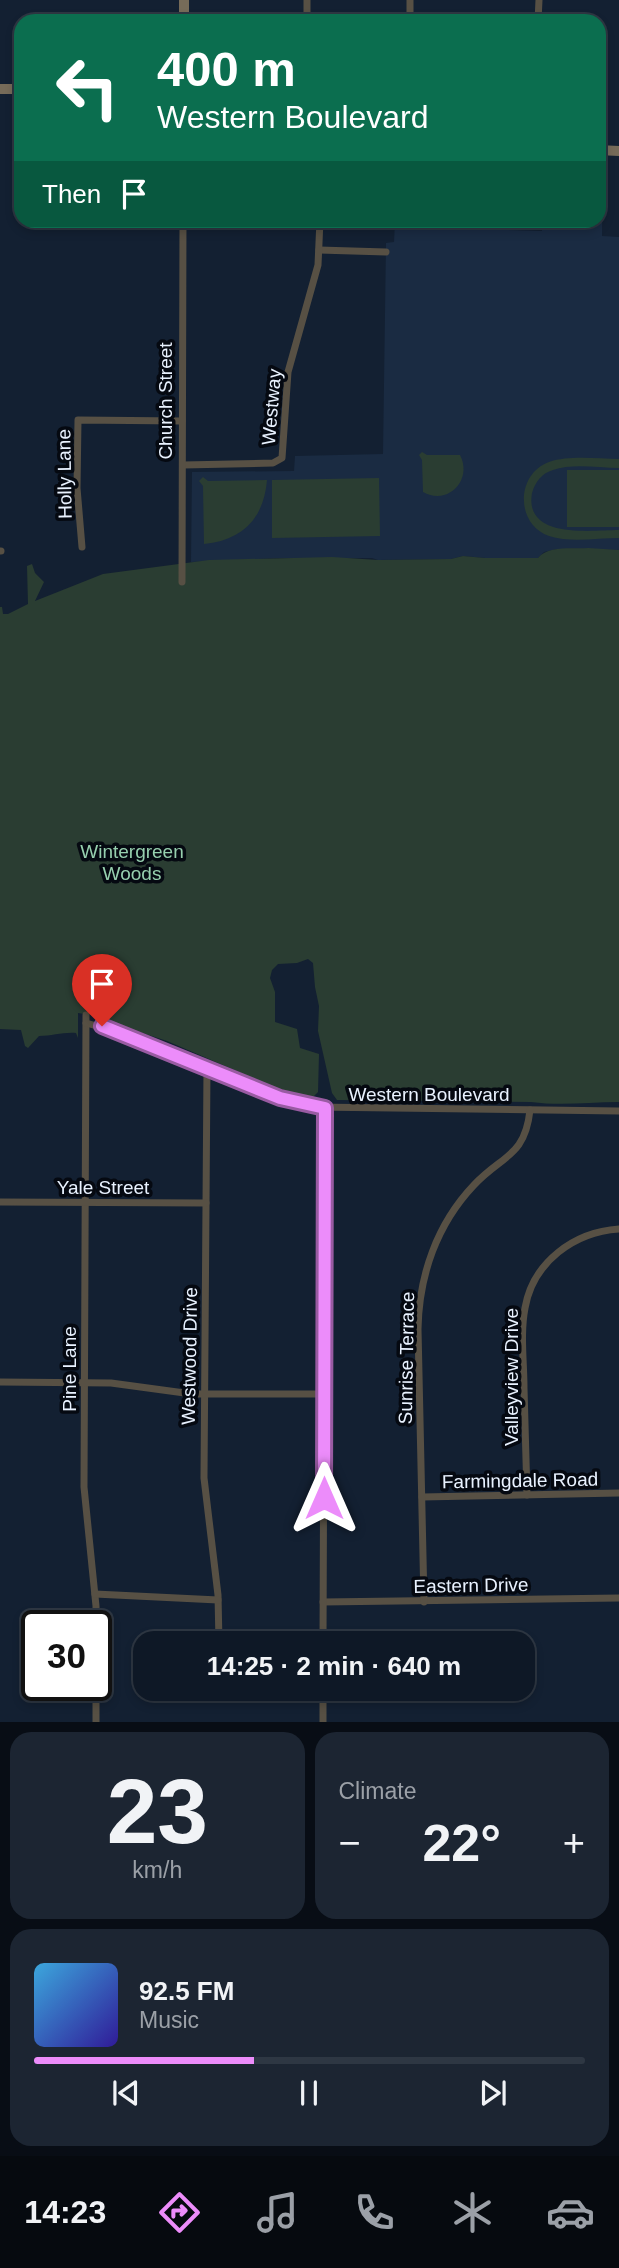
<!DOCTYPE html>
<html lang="en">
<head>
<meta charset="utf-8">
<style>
  body { margin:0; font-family:Arial,sans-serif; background:#1c2532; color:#f1f3f6; height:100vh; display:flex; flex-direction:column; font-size:26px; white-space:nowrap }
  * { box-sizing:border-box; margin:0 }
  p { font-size:23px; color:#9ba0a7 }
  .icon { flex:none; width:38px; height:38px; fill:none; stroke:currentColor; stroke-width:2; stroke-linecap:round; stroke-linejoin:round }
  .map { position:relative; height:1722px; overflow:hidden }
  .drawer { display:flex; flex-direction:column; gap:10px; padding:10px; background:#080d15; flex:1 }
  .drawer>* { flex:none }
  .top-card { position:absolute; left:14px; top:14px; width:592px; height:214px; border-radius:21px; box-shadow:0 4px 10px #0003,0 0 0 2px #2e3743; background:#0b6e4f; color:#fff; overflow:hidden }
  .speed { position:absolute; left:21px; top:1610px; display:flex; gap:14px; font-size:35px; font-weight:700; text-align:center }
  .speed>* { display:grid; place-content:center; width:91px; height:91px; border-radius:50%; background:#0e1826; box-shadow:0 4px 10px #0003,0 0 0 2px #2e3743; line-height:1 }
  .speed .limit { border:4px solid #111; border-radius:10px; background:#fff; color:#111 }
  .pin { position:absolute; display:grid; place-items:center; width:60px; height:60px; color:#fff; margin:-72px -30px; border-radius:50% 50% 50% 0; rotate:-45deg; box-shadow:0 0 7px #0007 }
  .pin .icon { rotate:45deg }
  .me { position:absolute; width:77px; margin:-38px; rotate:0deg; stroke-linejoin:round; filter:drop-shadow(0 0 5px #0008) }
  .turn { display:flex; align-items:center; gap:24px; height:147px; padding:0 28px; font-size:32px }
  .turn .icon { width:91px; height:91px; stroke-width:2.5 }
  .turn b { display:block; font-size:49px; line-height:60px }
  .then { display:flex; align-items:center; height:66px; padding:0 28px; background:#0003; gap:14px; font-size:26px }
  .big { font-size:52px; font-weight:600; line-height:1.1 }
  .drawer .card { flex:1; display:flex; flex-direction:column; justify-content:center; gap:10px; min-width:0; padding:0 24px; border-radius:21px; background:#1c2532 }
  .drawer .dial { align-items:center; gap:0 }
  .dial b { font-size:91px; line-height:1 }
  .song { display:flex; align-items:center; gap:21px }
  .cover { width:84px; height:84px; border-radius:10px; background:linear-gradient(135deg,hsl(200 70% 55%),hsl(250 70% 35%)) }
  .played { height:7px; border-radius:4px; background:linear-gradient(90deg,#ec8cfa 40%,#2e3743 40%) }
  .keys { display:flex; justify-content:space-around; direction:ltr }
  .heat { display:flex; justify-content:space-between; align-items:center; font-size:38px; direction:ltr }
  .drawer .tiles { flex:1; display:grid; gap:10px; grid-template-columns:1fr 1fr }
  .card:last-child { grid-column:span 2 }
  .trip { position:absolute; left:133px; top:1631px; width:402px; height:70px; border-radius:21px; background:#0e1826; box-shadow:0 4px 10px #0003,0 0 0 2px #2e3743; font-weight:600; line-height:70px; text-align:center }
  .menu { display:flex; height:112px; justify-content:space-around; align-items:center; background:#060a0f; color:#9ba0a7 }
  .menu .icon { width:49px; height:49px }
  .menu .active { color:#ec8cfa }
  .menu b { font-size:32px; color:#f1f3f6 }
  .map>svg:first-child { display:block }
</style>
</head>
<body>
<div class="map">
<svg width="619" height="1722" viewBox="0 0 619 1722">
  <rect width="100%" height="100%" fill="#132032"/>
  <polygon fill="#1a2b42" points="599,161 603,162 602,236 619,237 619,550 558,549 544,552 538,558 485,558 463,556 451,559 378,560 372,558 279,558 191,562 192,472 294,471 295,456 383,454 386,243 394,242 395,221 450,221 506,230 542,231 542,221 598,220"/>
  <g fill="#2a3d32">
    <path d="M422,452L427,455H460C473,480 448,506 423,492L422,460L419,455Z"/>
    <path d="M619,459V468C599,468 572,463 553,470C542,473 535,482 532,493C524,540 592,530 619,530V538C598,538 570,543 549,536C515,524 516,474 549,462C570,455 598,459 619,459Z"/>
    <rect x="567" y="470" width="52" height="57"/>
    <path d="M203,477L208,481L267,480C264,518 243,540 204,544L203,486L199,481Z"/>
    <polygon points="379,478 380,536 272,538 272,480"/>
    <path d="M588,548L619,550V1102C589,1102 561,1106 531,1102L337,1100L332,1093L318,1031L319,1006L315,987L313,963L308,959L297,963L278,964L272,970L270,978L275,992V1022L297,1029L300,1048L319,1054L318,1092L313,1097L281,1090L167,1041L115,1024L104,1017L78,1013V1038L76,1033C63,1032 52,1036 39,1036L28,1048L25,1046L21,1030L0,1029V607H2L3,614H8L28,604L27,566L32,564L35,573L44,582L35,601L103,574L209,560L332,557L378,560L451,559L463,556L485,558H538C548,545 573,549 588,548Z"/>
  </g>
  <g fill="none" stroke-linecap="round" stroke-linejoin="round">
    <g stroke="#575044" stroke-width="7">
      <polyline points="307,21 307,0"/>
      <polyline points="410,21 410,0"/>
      <polyline points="538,21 539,0"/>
      <polyline points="319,250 386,252"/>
      <polyline points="183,465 273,463 282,458 288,372 318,265 320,220"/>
      <polyline points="82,547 77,488 78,420 182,421"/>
      <polyline points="0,551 1,551"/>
      <polyline points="182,582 183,220"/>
      <polyline points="86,1015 84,1487 96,1606 96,1722"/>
      <polyline points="86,1023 122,1033 280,1098 314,1107 619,1111"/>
      <polyline points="207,1068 204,1478 218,1595 219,1643"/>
      <polyline points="0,1202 206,1203"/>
      <polyline points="0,1382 111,1383 192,1394 324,1394"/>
      <path d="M527,1495C526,1460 525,1424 524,1388C524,1362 520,1334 525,1308C533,1262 574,1232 619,1229"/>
      <polyline points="422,1497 619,1493"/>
      <polyline points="95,1594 218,1600"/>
      <polyline points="323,1602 619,1598"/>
      <path d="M424,1602L418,1329C419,1275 437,1224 474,1185C502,1155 525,1157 530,1110"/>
      <polyline points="323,1643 325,1109"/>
      <polyline points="323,1722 323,1689"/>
    </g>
    <g stroke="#766b59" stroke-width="10">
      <polyline points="184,21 184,0"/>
      <polyline points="0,89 21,89"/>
      <polyline points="598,150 619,151"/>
    </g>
  </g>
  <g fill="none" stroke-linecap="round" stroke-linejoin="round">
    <defs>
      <polyline id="route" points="102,1026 280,1098 325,1108 324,1498"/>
    </defs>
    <use href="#route" stroke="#995ba2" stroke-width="18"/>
    <use href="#route" stroke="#ec8cfa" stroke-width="12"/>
  </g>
  <g text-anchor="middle" stroke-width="7" stroke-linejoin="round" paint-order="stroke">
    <g font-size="19" fill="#e9f2ff" stroke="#050911">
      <text transform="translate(165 401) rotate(-90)" y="7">Church Street</text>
      <text transform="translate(271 407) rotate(-85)" y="7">Westway</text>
      <text transform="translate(64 474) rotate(-91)" y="7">Holly Lane</text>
      <text x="429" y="1101">Western Boulevard</text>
      <text x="103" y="1194">Yale Street</text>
      <text transform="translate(189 1356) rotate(-89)" y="7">Westwood Drive</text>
      <text transform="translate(406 1358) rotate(-89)" y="7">Sunrise Terrace</text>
      <text transform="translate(69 1369) rotate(-90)" y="7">Pine Lane</text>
      <text transform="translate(511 1377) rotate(-90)" y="7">Valleyview Drive</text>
      <text transform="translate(520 1480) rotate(-1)" y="7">Farmingdale Road</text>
      <text transform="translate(471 1585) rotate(-1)" y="7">Eastern Drive</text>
    </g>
    <g font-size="19" fill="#96cfae" stroke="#050911">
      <text x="132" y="858">Wintergreen<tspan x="132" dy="22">Woods</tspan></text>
    </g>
  </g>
</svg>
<div class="speed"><div class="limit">30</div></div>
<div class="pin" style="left:102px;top:1026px;background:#d93025"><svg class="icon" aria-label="arrive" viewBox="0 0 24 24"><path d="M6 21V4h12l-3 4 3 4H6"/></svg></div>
<svg class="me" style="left:324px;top:1498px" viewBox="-20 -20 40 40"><path d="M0-17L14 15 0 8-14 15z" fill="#ec8cfa" stroke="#fff" stroke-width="4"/></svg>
<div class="trip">14:25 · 2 min · 640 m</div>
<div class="top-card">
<div class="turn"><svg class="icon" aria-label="left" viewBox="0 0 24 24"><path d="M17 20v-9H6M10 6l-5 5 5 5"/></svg><div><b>400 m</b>Western Boulevard</div></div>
<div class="then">Then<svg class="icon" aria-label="arrive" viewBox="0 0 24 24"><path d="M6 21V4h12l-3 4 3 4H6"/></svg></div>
</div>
</div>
<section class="drawer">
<div class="tiles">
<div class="card dial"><b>23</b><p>km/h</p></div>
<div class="card"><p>Climate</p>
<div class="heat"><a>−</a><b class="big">22°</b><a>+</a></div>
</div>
<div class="card">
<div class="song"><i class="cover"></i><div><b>92.5 FM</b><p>Music</p></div></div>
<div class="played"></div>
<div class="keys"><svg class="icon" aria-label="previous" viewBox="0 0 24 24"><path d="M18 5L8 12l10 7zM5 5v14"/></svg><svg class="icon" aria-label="pause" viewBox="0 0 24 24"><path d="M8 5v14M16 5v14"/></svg><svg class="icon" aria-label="next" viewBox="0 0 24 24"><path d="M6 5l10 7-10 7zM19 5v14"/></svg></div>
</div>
</div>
</section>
<nav class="menu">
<b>14:23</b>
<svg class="icon active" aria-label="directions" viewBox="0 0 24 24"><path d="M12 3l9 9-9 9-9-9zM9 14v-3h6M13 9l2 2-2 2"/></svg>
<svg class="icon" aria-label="music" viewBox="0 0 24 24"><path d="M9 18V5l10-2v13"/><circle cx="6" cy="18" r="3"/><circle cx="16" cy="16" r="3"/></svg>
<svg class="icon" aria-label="phone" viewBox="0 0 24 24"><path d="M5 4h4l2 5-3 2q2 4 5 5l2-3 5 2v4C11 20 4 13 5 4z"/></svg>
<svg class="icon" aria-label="climate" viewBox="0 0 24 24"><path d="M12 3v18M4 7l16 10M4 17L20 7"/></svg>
<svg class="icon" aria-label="car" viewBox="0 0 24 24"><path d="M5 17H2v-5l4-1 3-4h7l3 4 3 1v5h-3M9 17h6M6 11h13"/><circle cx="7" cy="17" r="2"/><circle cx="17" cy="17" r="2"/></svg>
</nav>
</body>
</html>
